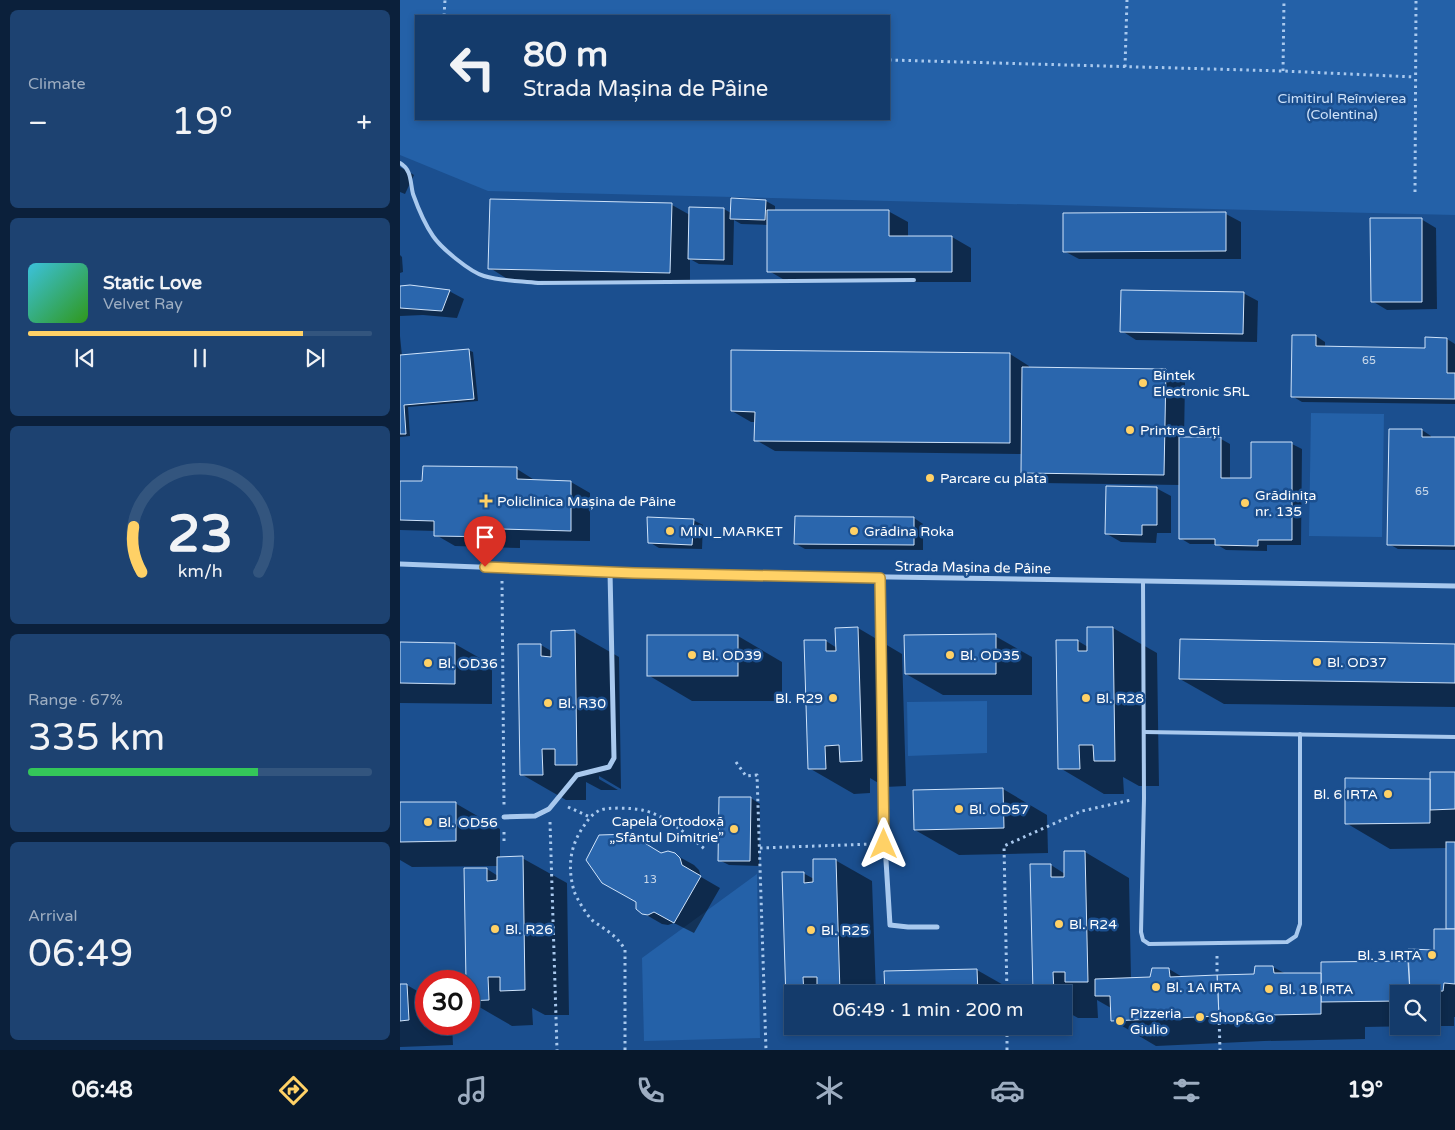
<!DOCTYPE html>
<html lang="en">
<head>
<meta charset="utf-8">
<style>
  body { margin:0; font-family:"Varela Round",sans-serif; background:#1d4271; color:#f1f3f6; height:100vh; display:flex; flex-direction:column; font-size:19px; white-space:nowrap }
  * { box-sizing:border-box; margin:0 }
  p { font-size:16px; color:#9dadc1 }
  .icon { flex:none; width:28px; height:28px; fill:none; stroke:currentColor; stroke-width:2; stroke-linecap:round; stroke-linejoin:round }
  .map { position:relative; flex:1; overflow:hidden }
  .side { display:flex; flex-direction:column; gap:10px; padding:10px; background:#0b203b; width:400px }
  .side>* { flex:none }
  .guide { position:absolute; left:15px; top:15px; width:475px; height:105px; border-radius:0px; box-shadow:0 2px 8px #0003,0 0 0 1px #33557e; background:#143b6b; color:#f1f3f6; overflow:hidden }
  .fabs { position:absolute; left:990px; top:985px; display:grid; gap:10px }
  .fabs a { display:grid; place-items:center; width:50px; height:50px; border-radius:0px; background:#143b6b; box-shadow:0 2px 8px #0003,0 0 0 1px #33557e; font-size:25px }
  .speed { position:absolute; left:15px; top:970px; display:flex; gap:10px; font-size:25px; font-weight:700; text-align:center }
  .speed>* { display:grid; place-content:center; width:65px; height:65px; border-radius:50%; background:#143b6b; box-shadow:0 2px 8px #0003,0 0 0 1px #33557e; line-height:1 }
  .speed .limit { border:8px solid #d22; background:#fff; color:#111 }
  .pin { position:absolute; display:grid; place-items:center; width:42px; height:42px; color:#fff; margin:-51px -21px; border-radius:50% 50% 50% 0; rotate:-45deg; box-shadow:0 0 5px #0007 }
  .pin .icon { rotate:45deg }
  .me { position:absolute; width:55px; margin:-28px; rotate:0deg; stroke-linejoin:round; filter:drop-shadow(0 0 4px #0008) }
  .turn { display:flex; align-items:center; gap:18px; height:105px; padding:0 25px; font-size:22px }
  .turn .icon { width:65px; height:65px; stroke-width:2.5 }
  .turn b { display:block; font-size:35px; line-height:42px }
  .big { font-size:38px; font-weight:600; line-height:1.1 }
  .side .widget { flex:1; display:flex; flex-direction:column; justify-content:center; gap:8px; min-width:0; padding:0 18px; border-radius:8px; background:#1d4271 }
  .side .dial { align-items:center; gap:0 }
  .dial svg { height:130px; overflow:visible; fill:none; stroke:#33557e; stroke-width:7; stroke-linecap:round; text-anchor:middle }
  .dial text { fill:#f1f3f6; stroke:none }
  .song { display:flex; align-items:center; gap:15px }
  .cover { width:60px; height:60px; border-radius:8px; background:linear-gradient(135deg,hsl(190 70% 55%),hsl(110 70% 35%)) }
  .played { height:5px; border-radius:2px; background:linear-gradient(90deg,#ffd166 80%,#33557e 80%) }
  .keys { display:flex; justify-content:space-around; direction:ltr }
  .heat { display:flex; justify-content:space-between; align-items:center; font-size:28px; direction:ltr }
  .charge { height:8px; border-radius:4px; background:linear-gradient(90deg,#34c759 67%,#33557e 0) }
  .trip { position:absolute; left:384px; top:985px; width:288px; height:50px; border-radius:0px; background:#143b6b; box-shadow:0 2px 8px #0003,0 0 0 1px #33557e; font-weight:600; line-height:50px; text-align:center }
  .dock { display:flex; height:80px; justify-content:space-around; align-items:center; background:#08182b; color:#9dadc1 }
  .dock .icon { width:35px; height:35px }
  .dock .on { color:#ffd166 }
  .dock b { font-size:22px; color:#f1f3f6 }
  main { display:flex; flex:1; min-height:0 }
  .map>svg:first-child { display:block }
</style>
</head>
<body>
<main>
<section class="side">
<div class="widget"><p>Climate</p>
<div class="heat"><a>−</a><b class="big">19°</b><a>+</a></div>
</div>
<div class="widget">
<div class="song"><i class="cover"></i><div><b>Static Love</b><p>Velvet Ray</p></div></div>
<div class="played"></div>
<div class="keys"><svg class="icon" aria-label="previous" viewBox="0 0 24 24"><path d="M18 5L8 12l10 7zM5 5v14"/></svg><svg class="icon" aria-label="pause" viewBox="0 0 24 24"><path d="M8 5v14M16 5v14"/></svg><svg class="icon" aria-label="next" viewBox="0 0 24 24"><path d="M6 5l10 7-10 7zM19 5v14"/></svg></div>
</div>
<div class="widget dial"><svg viewBox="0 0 100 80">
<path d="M14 69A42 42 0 1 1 86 69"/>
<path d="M14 69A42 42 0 0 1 9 41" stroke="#ffd166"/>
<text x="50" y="56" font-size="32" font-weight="700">23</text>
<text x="50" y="72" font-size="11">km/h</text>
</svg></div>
<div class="widget"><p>Range · 67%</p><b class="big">335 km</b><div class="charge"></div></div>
<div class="widget"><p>Arrival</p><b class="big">06:49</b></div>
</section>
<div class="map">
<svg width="1055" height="1050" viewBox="0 0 1055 1050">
  <rect width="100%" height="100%" fill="#1b4f8f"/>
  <g fill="#2461a8" fill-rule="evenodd">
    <path d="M0,0H1055V215L88,191L0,155ZM489,16V119H16V16Z"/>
    <polygon points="911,413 984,414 982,537 909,536"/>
    <polygon points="587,701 587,753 508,756 507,702"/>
    <polygon points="357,874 360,1038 244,1041 242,958"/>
  </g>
  <g fill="#0007">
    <polygon points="0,167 14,175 5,194 0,192"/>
    <polygon points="366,201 375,206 375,211 488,211 508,222 508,237 552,237 571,248 571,282 388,282 369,271 368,225 341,224 334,220 333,265 299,264 290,259 290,284 109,280 90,268 272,205 290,215 290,208 324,209 331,213"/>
    <polygon points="826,214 841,222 841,259 679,259 664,251"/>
    <polygon points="1021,219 1036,228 1037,309 987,310 972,301"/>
    <polygon points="0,255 2,257 3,272 0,273"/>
    <polygon points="0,287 49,291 64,299 57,318 23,315 0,316"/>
    <polygon points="843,293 858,301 857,342 736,340 722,331"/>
    <polygon points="0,336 2,356 68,350 73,352 78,401 8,407 10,436 0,437"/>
    <polygon points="916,336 925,342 925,348 1026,349 1047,339 1055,344 1055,404 902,402 892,396"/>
    <polygon points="333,351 610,354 629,366 629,369 765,371 785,382 784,439 821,439 830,444 830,479 852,480 892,444 902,449 901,545 867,545 867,551 826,550 816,544 790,544 780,538 780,485 641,483 622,472 622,454 375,451 356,440 356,422 351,422 332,411"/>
    <polygon points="1022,430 1031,436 1031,438 1055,438 1055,550 998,549 989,544"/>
    <polygon points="24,467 117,469 136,481 171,482 190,493 190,541 120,540 120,548 55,546 36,535 36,531 0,530 0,482 24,483"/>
    <polygon points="756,488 771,496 771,533 757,533 756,543 721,542 707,534"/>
    <polygon points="514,518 523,524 523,550 405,549 396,544"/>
    <polygon points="293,520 303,525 302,549 259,548 249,542"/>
    <polygon points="458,628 502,654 506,786 485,787 470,778 470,793 454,794 409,768 426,641 437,648"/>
    <polygon points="713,628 757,653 759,786 739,786 723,777 724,794 704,794 660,768 678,641 688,647"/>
    <polygon points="175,632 219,657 221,789 199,776 199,779 218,790 201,790 186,782 186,800 166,800 121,774 141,645 153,652"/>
    <polygon points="338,636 382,662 382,701 292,701 248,675"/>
    <polygon points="595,636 632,657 632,695 543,695 506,674"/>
    <polygon points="0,644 55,644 92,665 92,704 0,703"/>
    <polygon points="1055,645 1055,707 824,704 780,679"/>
    <polygon points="1055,773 1055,1017 1054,1017 1054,1026 1031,1026 1031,994 999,994 999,1026 1018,1026 965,1027 965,1039 864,1041 756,1046 712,1020 711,1008 697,1000 698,1018 678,1018 662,1009 662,994 634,992 651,865 665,874 685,852 729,878 731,979 751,979 769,969 784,978 855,975 873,967 886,974 922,974 922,963 1010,962 1035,951 1047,930 1047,848 990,849 946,823 1031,780"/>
    <polygon points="603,789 647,815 648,853 559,855 515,830 514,791"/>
    <polygon points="351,798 360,804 359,866 329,865 319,860"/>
    <polygon points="0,803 55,803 100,829 100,858 122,858 167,883 169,1015 145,1015 132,1008 133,1025 112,1026 69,1001 65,869 87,869 98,876 98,866 12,867 0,860"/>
    <polygon points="262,854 274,854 294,865 299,870 301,877 320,888 294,933 274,923 268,925 262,924 243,913"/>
    <polygon points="435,860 472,881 476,994 392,994 392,1003 387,1000 403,873 414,879"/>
    <polygon points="577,970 614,991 614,994 486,994"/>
    <polygon points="0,985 7,985 26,996 26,1024 52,1024 53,1045 0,1047"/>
    <polygon points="516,1026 615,1026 615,1028 524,1031"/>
  </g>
  <g fill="#2a66ad" stroke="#cfe3fa">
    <polygon points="331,198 366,200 365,220 330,219"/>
    <polygon points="90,199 272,203 270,273 88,269"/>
    <polygon points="289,207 324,208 324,260 288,259"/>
    <polygon points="367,210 489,210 489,236 552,236 552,272 367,272"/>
    <polygon points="826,212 826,251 663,252 663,213"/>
    <polygon points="970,218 1022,218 1022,302 971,302"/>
    <polygon points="10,285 50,290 42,311 0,308 0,286"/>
    <polygon points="721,290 844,292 843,334 720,332"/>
    <polygon points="892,335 916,335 916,346 1025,348 1025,337 1047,338 1047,373 1055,373 1055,399 891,397"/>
    <polygon points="69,349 74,399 4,405 6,434 0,434 0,355"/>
    <polygon points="331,350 610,353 610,443 354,441 355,412 331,411"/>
    <polygon points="622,367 766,369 764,475 621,473"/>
    <polygon points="989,429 1022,429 1022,437 1055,437 1055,546 987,545"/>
    <polygon points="779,437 821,437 821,478 851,478 851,442 892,442 892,540 858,540 858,546 815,545 815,539 779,539"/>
    <polygon points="23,466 117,467 117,479 171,481 171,531 101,529 100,537 34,536 34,521 0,520 0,481 22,481"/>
    <polygon points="706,486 757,487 757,525 742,525 742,535 705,534"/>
    <polygon points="395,516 514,517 514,545 394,544"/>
    <polygon points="247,517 294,519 292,545 248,543"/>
    <polygon points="458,627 462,761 440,762 439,745 425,746 426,769 408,769 404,640 426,640 426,651 436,651 435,628"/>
    <polygon points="687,627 713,627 715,761 694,761 693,745 679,745 680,769 658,769 656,640 678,640 678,651 687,651"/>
    <polygon points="175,630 177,765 155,765 155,749 142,749 143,775 120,775 118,644 141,644 141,656 151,657 151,631"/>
    <polygon points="596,634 596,674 505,674 504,635"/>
    <rect x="247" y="635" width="91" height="41"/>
    <polygon points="780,639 1055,644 1055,683 779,679"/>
    <polygon points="0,642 55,643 55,684 0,683"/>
    <polygon points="1030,772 1055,772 1055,809 1030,810"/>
    <polygon points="945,778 1030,779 1030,823 945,824"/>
    <polygon points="603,788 604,828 514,830 513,790"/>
    <polygon points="319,797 351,797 350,861 318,861"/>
    <polygon points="0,802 56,802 56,841 0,842"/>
    <polygon points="230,834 261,853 268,851 275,853 280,858 282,865 301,876 274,923 254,912 248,915 242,914 236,909 236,902 202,883 186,860 199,835"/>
    <rect x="1046" y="842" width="9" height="87"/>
    <polygon points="664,851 685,851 688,982 665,982 665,972 653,972 654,993 633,993 630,864 651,864 651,877 664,877"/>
    <polygon points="123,856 125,990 100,991 100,977 88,977 89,1000 69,1001 69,981 66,981 64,868 87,868 87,881 97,880 97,857"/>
    <polygon points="413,859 436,859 440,993 417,994 417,977 403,977 404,994 392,994 392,1001 386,1001 382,872 404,872 404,883 413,882"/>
    <polygon points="1034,929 1055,929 1055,984 1044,983 1043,991 1010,992 1008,949 1034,950"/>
    <polygon points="1008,961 1010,994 999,994 999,1001 921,1002 921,962"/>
    <polygon points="855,966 873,966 874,973 921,973 921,1014 819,1016 817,975 854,974"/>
    <polygon points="752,968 769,968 770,977 817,975 819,1016 711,1021 710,996 695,996 695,979 750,977"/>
    <polygon points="577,969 578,994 485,994 484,971"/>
    <polygon points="0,984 7,984 9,1020 0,1021"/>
  </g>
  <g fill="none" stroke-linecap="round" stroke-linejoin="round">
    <g stroke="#a9c9ee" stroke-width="3" stroke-dasharray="2.5 4" stroke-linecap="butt">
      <polyline points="44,16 45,0"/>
      <polyline points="489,60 883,71 1015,77"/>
      <polyline points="725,67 727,0"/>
      <polyline points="883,71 884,0"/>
      <polyline points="1015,192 1016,0"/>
      <polyline points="102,581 104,805"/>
      <polyline points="336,762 346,776 357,775 366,1050"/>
      <polyline points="168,807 190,817"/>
      <polyline points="150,822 157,1050"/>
      <polyline points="104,841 104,831"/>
      <polyline points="360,848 472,844"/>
      <polyline points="817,956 817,975"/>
      <polyline points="607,994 604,846 682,811 731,800"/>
      <polyline points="819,1016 820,1050"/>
      <path d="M225,1050V950C217,935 205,930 192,920C186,914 177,899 174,891C167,866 170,844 186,823C189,818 194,813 200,810C209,807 232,808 242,810C266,815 287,835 306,850"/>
      <polyline points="607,1050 607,1026"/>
    </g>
    <g stroke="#a9c9ee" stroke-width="4">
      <path d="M0,163C12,170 10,182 13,194C18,208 24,223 33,236C41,248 70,272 84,276C101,281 121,281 138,283L514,280"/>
      <polyline points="743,581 744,798 741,932 743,940 749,944 887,942 896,936 900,924 900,734"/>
      <polyline points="744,732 1055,737"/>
    </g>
    <g stroke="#a9c9ee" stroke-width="5">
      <polyline points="0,564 234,573 1055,586"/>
      <polyline points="479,577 485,844 490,925 508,927 537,927"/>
      <polyline points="104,817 135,816 149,809 177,775 209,767 214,758 210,572"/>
    </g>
  </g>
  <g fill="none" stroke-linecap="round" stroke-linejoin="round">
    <defs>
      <polyline id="route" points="85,567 234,573 480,578 484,844"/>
    </defs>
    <use href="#route" stroke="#a68842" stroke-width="12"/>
    <use href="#route" stroke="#ffd166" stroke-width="9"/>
  </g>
  <g fill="#ffd166" stroke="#1b4f8f" stroke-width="2">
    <circle cx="743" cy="383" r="5"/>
    <circle cx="730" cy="430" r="5"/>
    <circle cx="530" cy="478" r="5"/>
    <path d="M83.5 493.5h5v5h5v5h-5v5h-5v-5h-5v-5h5z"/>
    <circle cx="845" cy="503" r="5"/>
    <circle cx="270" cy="531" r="5"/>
    <circle cx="454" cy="531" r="5"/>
    <circle cx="292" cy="655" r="5"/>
    <circle cx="550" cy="655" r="5"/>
    <circle cx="917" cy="662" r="5"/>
    <circle cx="28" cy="663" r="5"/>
    <circle cx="433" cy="698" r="5"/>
    <circle cx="686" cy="698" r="5"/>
    <circle cx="148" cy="703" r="5"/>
    <circle cx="988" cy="794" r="5"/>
    <circle cx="559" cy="809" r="5"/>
    <circle cx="28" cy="822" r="5"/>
    <circle cx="334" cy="829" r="5"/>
    <circle cx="659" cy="924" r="5"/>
    <circle cx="95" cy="929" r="5"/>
    <circle cx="411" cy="930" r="5"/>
    <circle cx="1032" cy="955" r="5"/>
    <circle cx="756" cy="987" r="5"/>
    <circle cx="869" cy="989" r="5"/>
    <circle cx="800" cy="1017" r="5"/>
    <circle cx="720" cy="1021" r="5"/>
  </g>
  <g text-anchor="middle" stroke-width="5" stroke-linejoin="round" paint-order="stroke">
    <g font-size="11" fill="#cad9ea">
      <text x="969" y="364">65</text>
      <text x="1022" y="495">65</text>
      <text x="250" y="883">13</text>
    </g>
    <g font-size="14" fill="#cfe3fa" stroke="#1b4f8f">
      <text x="942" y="103">Cimitirul Reînvierea<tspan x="942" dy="16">(Colentina)</tspan></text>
    </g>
    <g font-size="14" fill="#fff" stroke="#1b4f8f" text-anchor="start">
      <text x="753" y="380">Bintek<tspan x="753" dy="16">Electronic SRL</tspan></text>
      <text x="740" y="435">Printre Cărți</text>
      <text x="540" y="483">Parcare cu plata</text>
      <text x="855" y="500">Grădinița<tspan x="855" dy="16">nr. 135</tspan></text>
      <text x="97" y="506">Policlinica Mașina de Pâine</text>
      <text x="280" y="536">MINI_MARKET</text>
      <text x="464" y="536">Grădina Roka</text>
      <text x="302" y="660">Bl. OD39</text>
      <text x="560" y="660">Bl. OD35</text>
      <text x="927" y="667">Bl. OD37</text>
      <text x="38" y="668">Bl. OD36</text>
      <text x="423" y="703" text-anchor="end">Bl. R29</text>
      <text x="696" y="703">Bl. R28</text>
      <text x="158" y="708">Bl. R30</text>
      <text x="978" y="799" text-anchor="end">Bl. 6 IRTA</text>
      <text x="569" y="814">Bl. OD57</text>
      <text x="324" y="826" text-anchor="end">Capela Ortodoxă<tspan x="324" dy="16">„Sfântul Dimitrie”</tspan></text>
      <text x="38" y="827">Bl. OD56</text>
      <text x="669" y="929">Bl. R24</text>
      <text x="105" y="934">Bl. R26</text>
      <text x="421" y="935">Bl. R25</text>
      <text x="1022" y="960" text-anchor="end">Bl. 3 IRTA</text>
      <text x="766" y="992">Bl. 1A IRTA</text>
      <text x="879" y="994">Bl. 1B IRTA</text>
      <text x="730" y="1018">Pizzeria<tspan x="730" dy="16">Giulio</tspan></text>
      <text x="810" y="1022">Shop&amp;Go</text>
    </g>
    <g font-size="14" fill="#fff" stroke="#1b4f8f">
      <text transform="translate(573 567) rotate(1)" y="5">Strada Mașina de Pâine</text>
    </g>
  </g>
</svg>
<div class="fabs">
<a><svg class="icon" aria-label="search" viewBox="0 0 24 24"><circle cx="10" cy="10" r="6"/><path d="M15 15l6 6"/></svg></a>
</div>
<div class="speed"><div class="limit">30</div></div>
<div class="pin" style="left:85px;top:567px;background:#d93025"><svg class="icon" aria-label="arrive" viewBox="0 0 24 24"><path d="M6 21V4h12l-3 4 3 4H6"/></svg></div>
<svg class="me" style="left:484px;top:844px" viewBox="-20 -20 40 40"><path d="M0-17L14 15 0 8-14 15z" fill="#ffd166" stroke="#fff" stroke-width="4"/></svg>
<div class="trip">06:49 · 1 min · 200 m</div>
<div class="guide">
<div class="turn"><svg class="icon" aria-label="left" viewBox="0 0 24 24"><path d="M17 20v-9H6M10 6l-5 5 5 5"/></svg><div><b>80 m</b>Strada Mașina de Pâine</div></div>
</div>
</div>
</main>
<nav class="dock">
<b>06:48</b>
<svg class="icon on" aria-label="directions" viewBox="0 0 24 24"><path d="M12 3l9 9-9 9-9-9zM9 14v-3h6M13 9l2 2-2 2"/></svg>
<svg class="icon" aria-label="music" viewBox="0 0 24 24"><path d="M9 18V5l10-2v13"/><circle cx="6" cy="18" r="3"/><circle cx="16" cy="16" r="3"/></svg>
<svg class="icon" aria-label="phone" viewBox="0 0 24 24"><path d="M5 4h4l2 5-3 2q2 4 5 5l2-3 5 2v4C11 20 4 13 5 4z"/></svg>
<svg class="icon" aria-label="climate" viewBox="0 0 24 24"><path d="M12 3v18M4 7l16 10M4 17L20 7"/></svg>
<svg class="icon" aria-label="car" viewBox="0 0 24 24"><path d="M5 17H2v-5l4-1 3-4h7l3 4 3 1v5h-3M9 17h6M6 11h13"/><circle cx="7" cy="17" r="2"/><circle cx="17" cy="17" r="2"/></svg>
<svg class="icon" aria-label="filters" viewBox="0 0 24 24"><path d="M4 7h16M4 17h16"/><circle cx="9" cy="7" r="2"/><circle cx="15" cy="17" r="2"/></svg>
<b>19°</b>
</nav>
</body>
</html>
